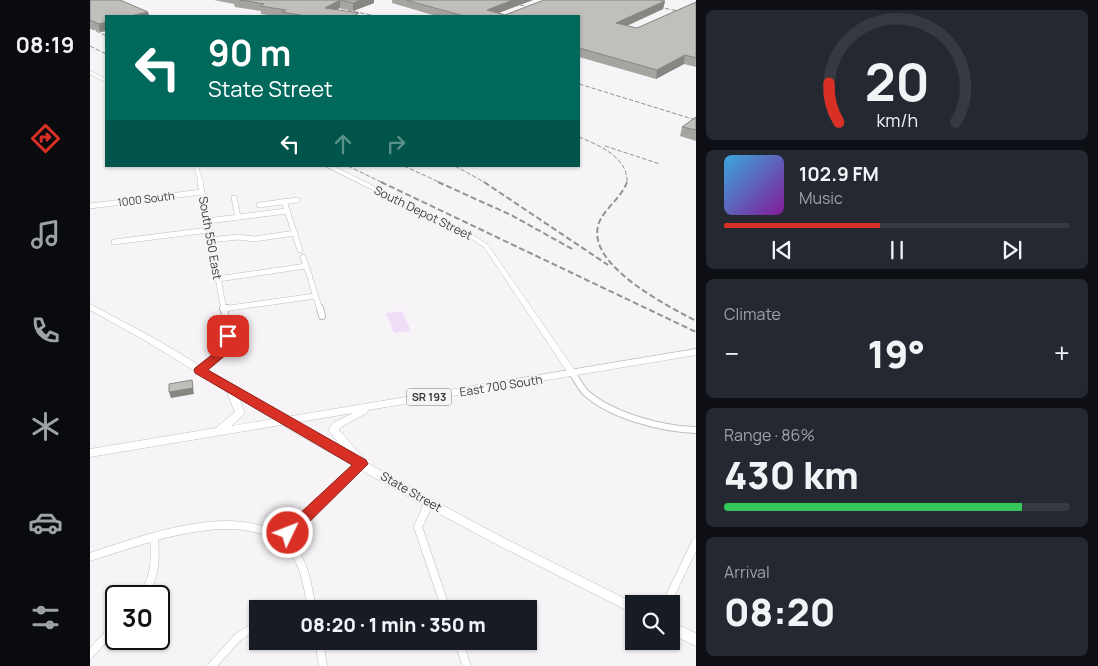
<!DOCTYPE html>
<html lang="en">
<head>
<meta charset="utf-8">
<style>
  body { margin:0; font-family:Manrope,sans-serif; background:#242831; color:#f1f3f6; height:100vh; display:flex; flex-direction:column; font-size:19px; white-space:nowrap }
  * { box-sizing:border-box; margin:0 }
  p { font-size:16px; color:#9ea1a6 }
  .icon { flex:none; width:28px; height:28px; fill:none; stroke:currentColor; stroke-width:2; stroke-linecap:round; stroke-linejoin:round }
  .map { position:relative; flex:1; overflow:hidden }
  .drawer { display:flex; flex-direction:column; gap:10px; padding:10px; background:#0d0f14; width:402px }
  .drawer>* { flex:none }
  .guide { position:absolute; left:15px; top:15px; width:475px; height:152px; border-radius:0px; box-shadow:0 1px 4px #0004; background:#00695c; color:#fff; overflow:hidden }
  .tools { position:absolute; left:535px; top:595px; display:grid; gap:10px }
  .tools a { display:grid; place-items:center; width:55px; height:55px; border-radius:0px; background:#171b24; box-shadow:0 1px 4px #0004; font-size:25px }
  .speed { position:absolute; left:15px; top:585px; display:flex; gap:10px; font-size:25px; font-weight:700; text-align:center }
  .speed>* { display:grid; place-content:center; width:65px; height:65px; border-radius:50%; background:#171b24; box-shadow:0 1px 4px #0004; line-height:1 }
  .speed .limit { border:2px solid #111; border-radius:8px; background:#fff; color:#111 }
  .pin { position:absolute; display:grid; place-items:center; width:42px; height:42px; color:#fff; margin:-21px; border-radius:10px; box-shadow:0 2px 8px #0006 }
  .me { position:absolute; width:55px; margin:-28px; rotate:47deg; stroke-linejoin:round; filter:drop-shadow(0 0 4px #0008) }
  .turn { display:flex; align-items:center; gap:18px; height:105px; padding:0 20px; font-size:22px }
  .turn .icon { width:65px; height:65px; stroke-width:2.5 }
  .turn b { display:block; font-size:35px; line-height:42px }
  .lanes { display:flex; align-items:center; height:48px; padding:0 20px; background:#0003; justify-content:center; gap:25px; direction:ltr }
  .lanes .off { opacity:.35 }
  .big { font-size:38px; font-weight:800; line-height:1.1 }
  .drawer .card { flex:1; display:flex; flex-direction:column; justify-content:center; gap:8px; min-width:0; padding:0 18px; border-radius:8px; background:#242831 }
  .drawer .dial { align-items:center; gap:0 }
  .dial svg { height:130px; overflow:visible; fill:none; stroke:#363941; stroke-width:7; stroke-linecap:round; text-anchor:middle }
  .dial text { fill:#f1f3f6; stroke:none }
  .song { display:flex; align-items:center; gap:15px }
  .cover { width:60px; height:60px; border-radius:8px; background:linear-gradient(135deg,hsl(200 70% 55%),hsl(290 70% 35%)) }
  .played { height:5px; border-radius:2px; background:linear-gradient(90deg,#d93025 45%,#363941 45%) }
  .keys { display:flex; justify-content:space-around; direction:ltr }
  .heat { display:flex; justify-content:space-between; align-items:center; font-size:28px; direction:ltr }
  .charge { height:8px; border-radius:4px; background:linear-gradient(90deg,#34c759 86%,#363941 0) }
  .trip { position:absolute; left:159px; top:600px; width:288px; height:50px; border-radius:0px; background:#171b24; box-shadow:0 1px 4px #0004; font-weight:800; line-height:50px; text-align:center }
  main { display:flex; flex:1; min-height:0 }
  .menu { display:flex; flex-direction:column; width:90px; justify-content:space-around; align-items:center; background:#090b0e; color:#9ea1a6 }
  .menu .icon { width:35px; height:35px }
  .menu .current { color:#d93025 }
  .menu b { font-size:22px; color:#f1f3f6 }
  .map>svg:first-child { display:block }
</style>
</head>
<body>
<main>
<nav class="menu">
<b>08:19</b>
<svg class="icon current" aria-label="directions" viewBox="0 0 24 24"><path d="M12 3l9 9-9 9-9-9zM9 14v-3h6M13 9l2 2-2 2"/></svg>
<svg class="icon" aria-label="music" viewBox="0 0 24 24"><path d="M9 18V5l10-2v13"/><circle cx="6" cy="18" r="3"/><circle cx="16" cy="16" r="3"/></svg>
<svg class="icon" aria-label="phone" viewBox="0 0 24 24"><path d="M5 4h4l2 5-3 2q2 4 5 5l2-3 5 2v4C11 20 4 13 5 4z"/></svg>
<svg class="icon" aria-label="climate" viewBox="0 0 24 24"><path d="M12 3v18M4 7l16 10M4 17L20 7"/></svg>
<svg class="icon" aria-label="car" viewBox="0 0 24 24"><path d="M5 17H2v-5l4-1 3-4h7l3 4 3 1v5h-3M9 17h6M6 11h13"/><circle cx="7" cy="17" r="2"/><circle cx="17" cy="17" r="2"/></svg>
<svg class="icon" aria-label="filters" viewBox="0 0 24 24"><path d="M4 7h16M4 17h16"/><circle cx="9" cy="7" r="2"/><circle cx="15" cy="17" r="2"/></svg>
</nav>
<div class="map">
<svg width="606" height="666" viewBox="0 0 606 666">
  <rect width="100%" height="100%" fill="#f7f4f8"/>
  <polygon fill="#f0def9" points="312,311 321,331 304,333 296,313"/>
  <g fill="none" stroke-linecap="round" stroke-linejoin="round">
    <defs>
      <polyline id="minor-far3" points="106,166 111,183"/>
      <g id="minor-far2">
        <polyline points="110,182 134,310"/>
        <polyline points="144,198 148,217"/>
        <polyline points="194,201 210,250"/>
        <polyline points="169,205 207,200"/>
        <polyline points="0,206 112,192"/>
        <polyline points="117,221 197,211"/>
        <polyline points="120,240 148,237 164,239 205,233"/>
        <polyline points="24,242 118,230"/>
        <polyline points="213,257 220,277"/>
        <polyline points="128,279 216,266"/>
        <polyline points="221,281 230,310"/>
        <polyline points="133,309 225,296"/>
      </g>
      <g id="minor-far1">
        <polyline points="230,308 232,316"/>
        <polyline points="133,309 137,308"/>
        <path d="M110,370C143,347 140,346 134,308"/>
        <path d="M483,374C487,380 491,388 496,393C522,416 572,429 606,430"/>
        <polyline points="268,468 272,464"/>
      </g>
      <g id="minor">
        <polyline points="339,503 328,527 356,609"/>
        <polyline points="191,540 269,467"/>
        <path d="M0,557C52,540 161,498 203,551C216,567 218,589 222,609"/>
        <path d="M53,596C65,577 66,560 64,538"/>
        <polyline points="576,604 606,542"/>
        <polyline points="229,641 233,666"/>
        <polyline points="368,641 377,666"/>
        <polyline points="0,654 26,626"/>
        <polyline points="122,666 148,637 168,625"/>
      </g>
      <g id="tertiary">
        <polygon points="0,71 16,79 16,82 0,74"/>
        <polygon points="235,166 243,166 386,237 398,245 486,372 487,374 486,376 480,376 394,247 382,239"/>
      </g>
      <g id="secondary">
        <polygon points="0,304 62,337 215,428 343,500 410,536 546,604 544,604 544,614 402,542 335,506 207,434 56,341 0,310"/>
        <polygon points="581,622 606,633 606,646 581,634"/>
      </g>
      <polygon id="primary" points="606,349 606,355 278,410 277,413 251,427 249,430 276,461 277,464 276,467 272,468 268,467 238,430 243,423 263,413 0,457 0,449 126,428 145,412 136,390 138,388 144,388 146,390 155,413 141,426"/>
    </defs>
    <use href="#minor-far3" stroke="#c0bdc1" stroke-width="4.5"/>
    <use href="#minor-far2" stroke="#c0bdc1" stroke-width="6"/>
    <use href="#minor-far1" stroke="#c0bdc1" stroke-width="8"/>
    <use href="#minor" stroke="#c0bdc1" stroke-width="9"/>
    <use href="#tertiary" stroke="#c0bdc1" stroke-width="1"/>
    <use href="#secondary" stroke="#c0bdc1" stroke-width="1"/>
    <use href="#primary" stroke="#c0bdc1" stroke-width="1"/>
    <use href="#minor-far3" stroke="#fff" stroke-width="4"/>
    <use href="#minor-far2" stroke="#fff" stroke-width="5"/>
    <use href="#minor-far1" stroke="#fff" stroke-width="6"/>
    <use href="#minor" stroke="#fff" stroke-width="8"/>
    <use href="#tertiary" fill="#fff" fill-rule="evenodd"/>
    <use href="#secondary" fill="#fff" fill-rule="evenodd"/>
    <use href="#primary" fill="#fff" fill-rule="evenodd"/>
    <g stroke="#949294" stroke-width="1" stroke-dasharray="4.5 2" stroke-linecap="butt">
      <polyline points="213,0 285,16"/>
      <polyline points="411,0 474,16"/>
      <polyline points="537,0 606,15"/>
      <polyline points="0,28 16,36"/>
      <polyline points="0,46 16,54"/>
      <polyline points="489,84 606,120"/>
      <path d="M489,137C509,145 539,158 537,183"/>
      <polyline points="515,146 570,164"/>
      <polyline points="258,166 293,183"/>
      <polyline points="314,166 351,183"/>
      <polyline points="365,166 396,183"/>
    </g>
    <g stroke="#949294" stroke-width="2" stroke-dasharray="6 3" stroke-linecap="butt">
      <polyline points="291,182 606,332"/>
      <polyline points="348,182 421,215 484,250"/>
      <polyline points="394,182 518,265"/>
      <path d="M537,182C531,199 512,210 508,226C498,266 578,306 606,321"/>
    </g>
  </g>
  <g fill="#a6a4a1">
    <polygon points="0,0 58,12 59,16 16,16 16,31 10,32 0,28"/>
    <polygon points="124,0 284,0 284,3 263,11 250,8 246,10 270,16 186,16 171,14 171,11 145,7 144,4"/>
    <polygon points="302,0 443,0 409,13 415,15 575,1 573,9 537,26 547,28 606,2 606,67 594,64 566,79 489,57 489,16 346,16 302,3"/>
    <polygon points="606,117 606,141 590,136 592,127"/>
  </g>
  <g fill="#878683">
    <polygon points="250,0 250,8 236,16 235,8"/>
    <polygon points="271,0 284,0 284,3 263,11 263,3"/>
    <polygon points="423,0 443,0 400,16 397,10"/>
    <polygon points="575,1 573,9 525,31 526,23"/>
    <polygon points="58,12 59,16 40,16"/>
    <polygon points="16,22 16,31 10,32 9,24"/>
    <polygon points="595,55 594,64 566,79 567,70"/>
    <polygon points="102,380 104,394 81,398 79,392"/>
  </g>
  <g fill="#c1bfbb" stroke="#878683">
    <polygon points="0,0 30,0 58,12 40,16 16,16 16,22 9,24 0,20"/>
    <polygon points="150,0 271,0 263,3 250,0 235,8 269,13 265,15 271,16 216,16 192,12 196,10 170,6 174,4"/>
    <polygon points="316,0 423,0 397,10 415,15 454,0 569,0 575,1 526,23 547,28 606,2 606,58 595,55 567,70 489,48 489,16 374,16"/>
    <polygon points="606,117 606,130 592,127"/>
    <polygon points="102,380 103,388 79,392 79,384"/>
  </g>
  <polygon fill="#d93025" stroke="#8d1f18" points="138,332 144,336 144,348 118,370 276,460 278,464 204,537 198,539 193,537 191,533 193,529 262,465 105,373 104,370 105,368 132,347 133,336"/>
  <g text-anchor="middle" stroke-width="4" stroke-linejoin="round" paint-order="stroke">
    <g font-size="11" fill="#3d3c3d" stroke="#f7f4f8">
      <text transform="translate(56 199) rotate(-7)" y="4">1000 South</text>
    </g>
    <rect fill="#f7f4f8" stroke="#757375" stroke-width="1" x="316.5" y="388.5" width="45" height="17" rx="4"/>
    <g font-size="11" font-weight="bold" fill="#3d3c3d">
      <text x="339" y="401">SR 193</text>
    </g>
    <g font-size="12" fill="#3d3c3d" stroke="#f7f4f8">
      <text transform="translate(333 213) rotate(26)" y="4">South Depot Street</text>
      <text transform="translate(120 238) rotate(80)" y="4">South 550 East</text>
      <text transform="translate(411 386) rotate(-9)" y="4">East 700 South</text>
      <text transform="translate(321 492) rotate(30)" y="4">State Street</text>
    </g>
  </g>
</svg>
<div class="tools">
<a><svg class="icon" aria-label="search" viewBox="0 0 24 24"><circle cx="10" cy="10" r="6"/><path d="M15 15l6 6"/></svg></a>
</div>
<div class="speed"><div class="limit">30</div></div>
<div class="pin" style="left:138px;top:336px;background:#d93025"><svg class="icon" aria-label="arrive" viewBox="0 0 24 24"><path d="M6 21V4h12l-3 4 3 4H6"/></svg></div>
<svg class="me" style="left:198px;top:533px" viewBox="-20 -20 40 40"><circle r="17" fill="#d93025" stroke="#fff" stroke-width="3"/><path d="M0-11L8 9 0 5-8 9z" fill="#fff"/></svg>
<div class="trip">08:20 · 1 min · 350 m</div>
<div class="guide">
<div class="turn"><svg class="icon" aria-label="left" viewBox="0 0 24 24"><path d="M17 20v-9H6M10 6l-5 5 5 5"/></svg><div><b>90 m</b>State Street</div></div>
<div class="lanes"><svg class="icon" aria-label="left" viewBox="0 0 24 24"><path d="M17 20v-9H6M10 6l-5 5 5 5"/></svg><svg class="icon off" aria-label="ahead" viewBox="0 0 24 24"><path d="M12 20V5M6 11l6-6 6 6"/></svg><svg class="icon off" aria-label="right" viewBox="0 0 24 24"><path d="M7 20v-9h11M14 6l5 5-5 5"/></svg></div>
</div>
</div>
<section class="drawer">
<div class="card dial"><svg viewBox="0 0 100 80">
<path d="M14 69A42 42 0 1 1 86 69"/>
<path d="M14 69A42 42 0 0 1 8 45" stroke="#d93025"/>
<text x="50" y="56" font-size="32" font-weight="700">20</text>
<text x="50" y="72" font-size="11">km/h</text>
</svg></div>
<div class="card">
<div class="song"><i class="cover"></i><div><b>102.9 FM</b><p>Music</p></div></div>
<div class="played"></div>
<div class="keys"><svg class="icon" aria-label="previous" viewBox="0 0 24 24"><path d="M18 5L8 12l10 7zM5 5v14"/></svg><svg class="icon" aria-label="pause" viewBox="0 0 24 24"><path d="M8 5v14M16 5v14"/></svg><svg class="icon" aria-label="next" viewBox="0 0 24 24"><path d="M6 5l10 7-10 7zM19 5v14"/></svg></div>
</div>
<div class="card"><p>Climate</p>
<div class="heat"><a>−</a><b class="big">19°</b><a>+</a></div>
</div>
<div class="card"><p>Range · 86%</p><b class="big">430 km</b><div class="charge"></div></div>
<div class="card"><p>Arrival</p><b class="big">08:20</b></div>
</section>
</main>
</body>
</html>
